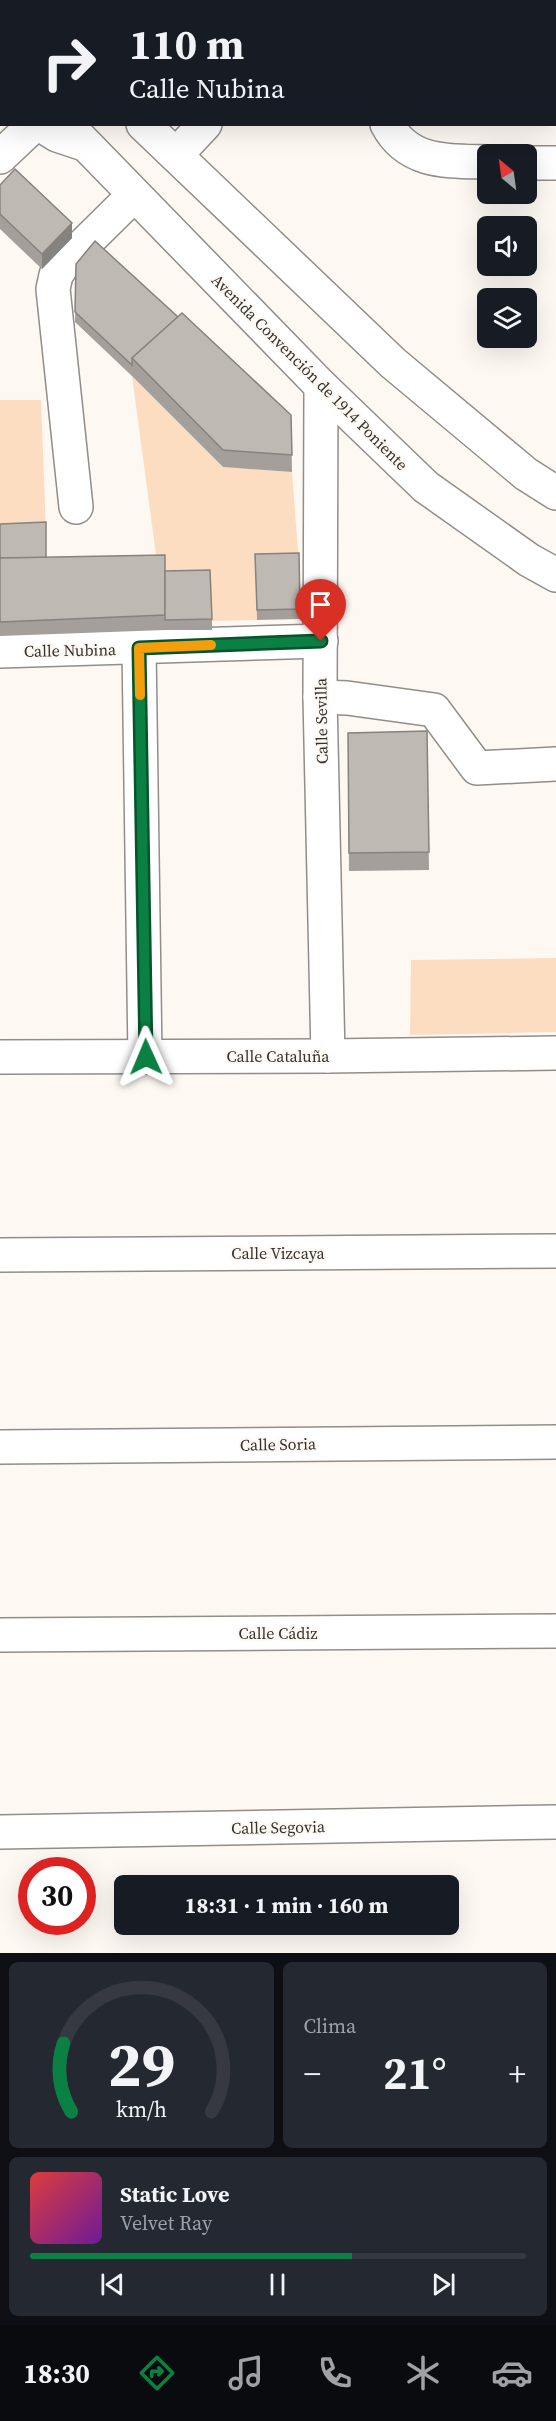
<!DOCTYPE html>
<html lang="es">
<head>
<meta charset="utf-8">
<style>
  body { margin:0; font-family:"Source Serif 4",serif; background:#242831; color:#f1f3f6; height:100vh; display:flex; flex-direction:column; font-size:22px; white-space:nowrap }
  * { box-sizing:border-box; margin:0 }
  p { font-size:20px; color:#9ea1a6 }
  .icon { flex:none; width:33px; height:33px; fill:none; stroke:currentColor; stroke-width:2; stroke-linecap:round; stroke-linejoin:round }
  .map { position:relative; height:1953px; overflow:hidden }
  .side { display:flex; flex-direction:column; gap:9px; padding:9px; background:#0d0f14; flex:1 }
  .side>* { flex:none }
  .top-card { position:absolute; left:0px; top:0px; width:556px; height:126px; box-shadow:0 6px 24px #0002; background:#171b24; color:#f1f3f6; overflow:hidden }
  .needle { width:39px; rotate:331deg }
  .fabs { position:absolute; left:477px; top:144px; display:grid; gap:12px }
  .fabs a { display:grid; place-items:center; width:60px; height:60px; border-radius:9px; background:#171b24; box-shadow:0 6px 24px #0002; font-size:30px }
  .speed { position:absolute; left:18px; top:1857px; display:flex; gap:12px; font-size:30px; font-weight:700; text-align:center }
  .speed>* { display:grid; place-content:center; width:78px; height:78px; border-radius:50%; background:#171b24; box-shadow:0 6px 24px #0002; line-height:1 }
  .speed .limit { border:9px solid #d22; background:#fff; color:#111 }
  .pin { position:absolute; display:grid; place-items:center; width:51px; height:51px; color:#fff; margin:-62px -26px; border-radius:50% 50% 50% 0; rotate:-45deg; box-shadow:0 0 6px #0007 }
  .pin .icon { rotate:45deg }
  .me { position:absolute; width:66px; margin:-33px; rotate:359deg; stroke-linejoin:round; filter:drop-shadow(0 0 4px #0008) }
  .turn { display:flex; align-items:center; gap:21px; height:126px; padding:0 30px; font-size:27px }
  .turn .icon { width:78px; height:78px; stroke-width:2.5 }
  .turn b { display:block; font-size:42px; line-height:51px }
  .big { font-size:45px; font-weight:700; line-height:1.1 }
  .side .card { flex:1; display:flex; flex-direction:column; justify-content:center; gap:9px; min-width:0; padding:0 21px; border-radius:9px; background:#242831 }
  .side .dial { align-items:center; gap:0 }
  .dial svg { height:156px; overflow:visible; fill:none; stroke:#363941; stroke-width:7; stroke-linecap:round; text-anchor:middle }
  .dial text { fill:#f1f3f6; stroke:none }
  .song { display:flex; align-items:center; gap:18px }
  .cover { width:72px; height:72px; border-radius:9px; background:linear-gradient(135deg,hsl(0 70% 55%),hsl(280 70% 35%)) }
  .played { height:6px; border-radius:3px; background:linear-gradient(90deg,#0b8043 65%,#363941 65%) }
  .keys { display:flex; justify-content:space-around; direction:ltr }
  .heat { display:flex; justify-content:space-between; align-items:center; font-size:33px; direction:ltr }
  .side .tiles { flex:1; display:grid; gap:9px; grid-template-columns:1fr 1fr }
  .card:last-child { grid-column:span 2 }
  .trip { position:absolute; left:114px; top:1875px; width:345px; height:60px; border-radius:9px; background:#171b24; box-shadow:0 6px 24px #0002; font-weight:700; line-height:60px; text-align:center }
  .tabs { display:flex; height:96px; justify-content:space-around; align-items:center; background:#090b0e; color:#9ea1a6 }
  .tabs .icon { width:42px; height:42px }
  .tabs .active { color:#0b8043 }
  .tabs b { font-size:27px; color:#f1f3f6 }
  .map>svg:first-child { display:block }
</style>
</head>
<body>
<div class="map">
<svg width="556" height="1953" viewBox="0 0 556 1953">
  <rect width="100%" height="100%" fill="#fef8f3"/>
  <g fill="#fdddc1">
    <polygon points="132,376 223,467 292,472 299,563 255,565 257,620 212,621 158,570"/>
    <polygon points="0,400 41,400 46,532 0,534"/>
    <polygon points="556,958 556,1032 410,1035 411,960"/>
  </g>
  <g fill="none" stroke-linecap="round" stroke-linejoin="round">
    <defs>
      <g id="minor">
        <polyline points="44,0 45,2"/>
        <polyline points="242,2 243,0"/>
        <polyline points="386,2 386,0"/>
        <polyline points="0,87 2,88"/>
        <polyline points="39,124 57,135 84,144"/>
        <path d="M387,124C408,164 448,161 488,162"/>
        <polyline points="176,155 205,124"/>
        <polyline points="0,157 35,124"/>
        <polyline points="526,163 556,163"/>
        <polyline points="321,386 320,697 328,1056"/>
        <polyline points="76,507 53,289 56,275 62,266 134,195"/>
        <polyline points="139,648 145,1057"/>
        <polyline points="0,651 321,641"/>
        <polyline points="320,697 347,698 434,710 477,768 556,764"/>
        <polyline points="0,1057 328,1056 556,1053"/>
        <polyline points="0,1255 556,1251"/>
        <polyline points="0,1447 556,1442"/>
        <polyline points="0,1635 556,1631"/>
        <polyline points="0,1832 556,1822"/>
      </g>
      <g id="major">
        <polyline points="10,0 12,2"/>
        <polyline points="0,51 2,52"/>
        <polyline points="66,124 321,386 426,487 529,560 556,575"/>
        <polyline points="143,124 393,363 526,474 556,493"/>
      </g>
    </defs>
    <use href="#minor" stroke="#928d88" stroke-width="36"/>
    <use href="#major" stroke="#928d88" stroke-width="36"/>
    <use href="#minor" stroke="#fff" stroke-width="33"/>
    <use href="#major" stroke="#fff" stroke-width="33"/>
  </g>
  <g fill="#a49f9b">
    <polygon points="0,185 72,238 42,269 0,229"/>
    <polygon points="76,264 178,317 291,415 292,472 223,467 132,376 75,322"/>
    <polygon points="0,524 46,558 165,571 212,619 212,630 165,630 0,636"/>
    <polygon points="299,553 300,619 257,620 255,554"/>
    <polygon points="427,731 429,870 349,871 348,733"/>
  </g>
  <g fill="#86827e">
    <polygon points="189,0 203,0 201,2 188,2"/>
    <polygon points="72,223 72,238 42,269 42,254"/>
  </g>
  <g fill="#bfb9b4" stroke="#86827e" stroke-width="1.5">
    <polygon points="116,0 189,0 188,2 114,2"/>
    <polygon points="15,169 72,223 42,254 0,214 0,185"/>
    <polygon points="95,241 178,317 132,358 132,365 75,312 76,264"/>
    <polygon points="182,313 291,415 292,455 223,450 132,358"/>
    <polygon points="46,522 46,558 0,558 0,524"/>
    <polygon points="299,553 300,609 257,610 255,554"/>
    <polygon points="165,555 165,615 0,622 0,558"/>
    <polygon points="210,570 212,619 165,620 165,571"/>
    <polygon points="427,731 429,852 349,853 348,733"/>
  </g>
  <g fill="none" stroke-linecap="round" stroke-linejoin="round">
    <defs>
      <polyline id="route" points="146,1057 139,648 321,641"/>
    </defs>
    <use href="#route" stroke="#07532c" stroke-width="15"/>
    <use href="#route" stroke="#0b8043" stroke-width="10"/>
    <polyline stroke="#f59e0b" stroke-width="10" points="140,695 139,648 211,645"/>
  </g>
  <g text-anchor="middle" stroke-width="4.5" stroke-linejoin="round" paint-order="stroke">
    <g font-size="16" fill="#343230" stroke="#fef8f3">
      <text transform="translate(310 372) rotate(45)" y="6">Avenida Convención de 1914 Poniente</text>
      <text transform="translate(70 650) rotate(-1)" y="6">Calle Nubina</text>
      <text transform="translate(321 721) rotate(-91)" y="6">Calle Sevilla</text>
      <text x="278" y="1062">Calle Cataluña</text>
      <text x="278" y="1259">Calle Vizcaya</text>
      <text transform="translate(278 1444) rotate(-1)" y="6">Calle Soria</text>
      <text x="278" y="1639">Calle Cádiz</text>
      <text transform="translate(278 1827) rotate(-1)" y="6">Calle Segovia</text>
    </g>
  </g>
</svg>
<div class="fabs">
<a><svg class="needle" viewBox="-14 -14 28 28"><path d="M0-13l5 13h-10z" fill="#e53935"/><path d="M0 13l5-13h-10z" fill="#9ea1a6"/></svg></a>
<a><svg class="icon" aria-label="sound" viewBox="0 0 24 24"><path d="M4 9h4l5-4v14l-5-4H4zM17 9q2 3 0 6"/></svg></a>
<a><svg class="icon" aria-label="layers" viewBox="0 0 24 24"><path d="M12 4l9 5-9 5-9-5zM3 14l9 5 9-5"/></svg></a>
</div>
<div class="speed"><div class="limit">30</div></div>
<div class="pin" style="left:321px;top:641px;background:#d93025"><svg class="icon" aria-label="arrive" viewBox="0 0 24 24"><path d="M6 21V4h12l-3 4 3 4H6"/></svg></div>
<svg class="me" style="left:146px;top:1057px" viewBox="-20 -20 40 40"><path d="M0-17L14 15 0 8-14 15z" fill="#0b8043" stroke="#fff" stroke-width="4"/></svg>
<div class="trip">18:31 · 1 min · 160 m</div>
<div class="top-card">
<div class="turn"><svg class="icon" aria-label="right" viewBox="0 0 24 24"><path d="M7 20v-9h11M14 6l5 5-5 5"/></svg><div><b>110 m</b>Calle Nubina</div></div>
</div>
</div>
<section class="side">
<div class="tiles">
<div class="card dial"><svg viewBox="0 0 100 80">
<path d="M14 69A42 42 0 1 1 86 69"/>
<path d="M14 69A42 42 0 0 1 10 34" stroke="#0b8043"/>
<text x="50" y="56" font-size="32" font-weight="700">29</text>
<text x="50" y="72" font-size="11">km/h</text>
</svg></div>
<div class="card"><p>Clima</p>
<div class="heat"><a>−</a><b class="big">21°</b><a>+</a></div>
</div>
<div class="card">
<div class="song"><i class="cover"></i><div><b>Static Love</b><p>Velvet Ray</p></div></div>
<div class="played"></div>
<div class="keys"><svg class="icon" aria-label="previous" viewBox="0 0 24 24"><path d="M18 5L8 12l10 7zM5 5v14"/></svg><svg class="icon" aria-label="pause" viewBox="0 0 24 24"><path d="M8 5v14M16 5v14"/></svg><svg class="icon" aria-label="next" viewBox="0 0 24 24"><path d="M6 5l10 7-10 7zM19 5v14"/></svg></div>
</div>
</div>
</section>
<nav class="tabs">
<b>18:30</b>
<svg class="icon active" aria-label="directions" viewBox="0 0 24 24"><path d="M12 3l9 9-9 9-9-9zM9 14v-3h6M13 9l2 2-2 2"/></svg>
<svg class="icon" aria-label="music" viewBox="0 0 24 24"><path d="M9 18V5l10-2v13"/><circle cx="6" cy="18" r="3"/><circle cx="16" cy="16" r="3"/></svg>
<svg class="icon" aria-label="phone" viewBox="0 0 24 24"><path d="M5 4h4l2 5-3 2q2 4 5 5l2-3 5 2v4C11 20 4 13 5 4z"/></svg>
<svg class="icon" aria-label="climate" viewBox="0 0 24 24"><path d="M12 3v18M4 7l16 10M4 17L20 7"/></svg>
<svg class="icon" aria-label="car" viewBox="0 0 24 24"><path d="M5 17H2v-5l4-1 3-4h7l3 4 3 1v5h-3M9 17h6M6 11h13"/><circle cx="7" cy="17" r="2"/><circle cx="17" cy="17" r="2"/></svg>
</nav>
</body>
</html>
